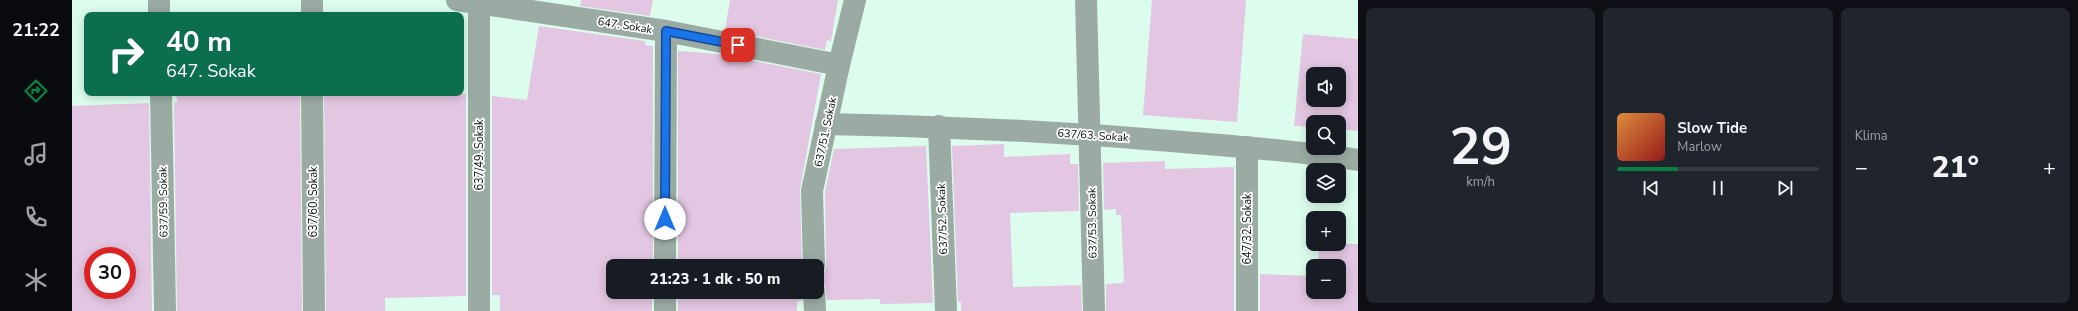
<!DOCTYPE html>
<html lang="tr">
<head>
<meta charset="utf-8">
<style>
  body { margin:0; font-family:"Nunito Sans",sans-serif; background:#20242c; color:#f1f3f6; height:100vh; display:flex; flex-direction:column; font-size:15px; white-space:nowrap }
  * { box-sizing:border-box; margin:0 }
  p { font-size:13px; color:#9ea1a6 }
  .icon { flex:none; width:22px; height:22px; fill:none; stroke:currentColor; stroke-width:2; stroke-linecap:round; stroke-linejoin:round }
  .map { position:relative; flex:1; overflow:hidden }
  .drawer { display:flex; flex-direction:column; gap:8px; padding:8px; background:#0d0f14; width:720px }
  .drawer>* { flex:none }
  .hud { position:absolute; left:12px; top:12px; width:380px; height:84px; border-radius:8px; box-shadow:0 2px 10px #0003; background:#0b6e4f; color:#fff; overflow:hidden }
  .buttons { position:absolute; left:1234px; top:67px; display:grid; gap:8px }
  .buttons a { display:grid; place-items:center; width:40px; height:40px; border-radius:8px; background:#171b24; box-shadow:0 2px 10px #0003; font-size:20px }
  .speed { position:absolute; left:12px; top:247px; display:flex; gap:8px; font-size:20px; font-weight:700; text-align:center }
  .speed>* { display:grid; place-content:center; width:52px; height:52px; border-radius:50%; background:#171b24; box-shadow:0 2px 10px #0003; line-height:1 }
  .speed .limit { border:6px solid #d22; background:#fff; color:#111 }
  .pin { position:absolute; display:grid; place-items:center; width:34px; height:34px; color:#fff; margin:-17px; border-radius:8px; box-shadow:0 2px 6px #0006 }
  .me { position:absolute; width:44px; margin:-22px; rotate:0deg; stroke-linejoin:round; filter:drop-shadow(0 0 3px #0008) }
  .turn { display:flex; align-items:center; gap:14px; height:84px; padding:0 16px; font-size:18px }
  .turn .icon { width:52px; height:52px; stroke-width:2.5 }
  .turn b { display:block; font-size:28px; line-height:34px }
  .big { font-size:30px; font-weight:800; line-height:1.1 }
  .drawer .card { flex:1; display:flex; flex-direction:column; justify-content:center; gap:6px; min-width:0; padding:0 14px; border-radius:8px; background:#20242c }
  .drawer .dial { align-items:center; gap:0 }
  .dial b { font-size:52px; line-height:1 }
  .song { display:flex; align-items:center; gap:12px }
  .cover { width:48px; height:48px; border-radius:6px; background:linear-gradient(135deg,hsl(30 70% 55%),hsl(0 70% 35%)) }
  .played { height:4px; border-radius:2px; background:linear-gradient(90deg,#0b8043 30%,#363941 30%) }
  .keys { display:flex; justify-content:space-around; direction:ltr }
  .heat { display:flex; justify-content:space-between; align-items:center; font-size:22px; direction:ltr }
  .drawer .tiles { flex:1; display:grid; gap:8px; grid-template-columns:repeat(3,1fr) }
  .trip { position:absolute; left:534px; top:259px; width:218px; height:40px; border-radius:8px; background:#171b24; box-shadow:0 2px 10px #0003; font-weight:800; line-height:40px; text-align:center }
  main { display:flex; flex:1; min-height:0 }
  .tab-bar { display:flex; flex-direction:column; width:72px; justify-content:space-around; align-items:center; background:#090b0e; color:#9ea1a6 }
  .tab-bar .icon { width:28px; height:28px }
  .tab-bar .current { color:#0b8043 }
  .tab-bar b { font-size:18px; color:#f1f3f6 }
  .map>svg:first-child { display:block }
</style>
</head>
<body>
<main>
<nav class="tab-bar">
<b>21:22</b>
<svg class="icon current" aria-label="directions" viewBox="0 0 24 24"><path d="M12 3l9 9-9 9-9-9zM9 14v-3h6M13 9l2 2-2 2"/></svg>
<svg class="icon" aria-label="music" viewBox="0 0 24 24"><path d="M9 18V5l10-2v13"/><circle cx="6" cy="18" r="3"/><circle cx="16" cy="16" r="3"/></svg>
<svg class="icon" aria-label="phone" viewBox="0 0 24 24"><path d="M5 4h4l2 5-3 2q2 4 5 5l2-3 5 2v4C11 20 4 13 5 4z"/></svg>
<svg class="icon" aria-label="climate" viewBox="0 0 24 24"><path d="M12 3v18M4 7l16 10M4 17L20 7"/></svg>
</nav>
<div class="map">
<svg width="1286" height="311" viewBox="0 0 1286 311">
  <rect width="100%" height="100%" fill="#dcfded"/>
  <g fill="#e3c6e2" fill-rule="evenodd">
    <polygon points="509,0 581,0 578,16 508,6"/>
    <polygon points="658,0 766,0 759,41 755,40 753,50 653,30"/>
    <polygon points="1080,0 1174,0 1165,122 1071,115"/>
    <polygon points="467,26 573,41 573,45 581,46 581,266 541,266 541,292 580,292 580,311 428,311 428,295 420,295 420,96 455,100"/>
    <path d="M1231,34L1286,39V131L1267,129V122H1241V127L1222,126ZM1241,74H1267V100H1241Z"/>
    <polygon points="606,51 647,54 749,74 728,189 730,266 606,266"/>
    <polygon points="104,93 228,93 230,311 105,311 102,102 105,102"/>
    <polygon points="252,93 304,93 304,96 394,94 394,296 313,298 313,311 254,311"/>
    <path d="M77,103L80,311H0V106ZM21,256H55V290H21Z"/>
    <polygon points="932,144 932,157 998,154 998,164 1006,164 1007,211 938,213 941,287 1009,285 1010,311 889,311 889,302 886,302 880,146"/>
    <polygon points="854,146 861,303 808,304 808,299 755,300 753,286 745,280 745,278 753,272 754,266 753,192 762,149"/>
    <polygon points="1093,161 1093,169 1162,167 1162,311 1034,311 1034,284 1051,283 1052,280 1049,215 1044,215 1044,209 1032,210 1031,163"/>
    <polygon points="1247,244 1286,244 1286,311 1188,311 1188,274 1241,276 1241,292 1267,292 1267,266 1246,266"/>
    <polygon points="606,292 730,292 730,301 725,301 725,311 606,311"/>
  </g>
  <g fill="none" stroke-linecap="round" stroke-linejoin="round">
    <g stroke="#9baba3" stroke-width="22">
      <polyline points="87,0 87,15"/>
      <polyline points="240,0 240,15"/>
      <polyline points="385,0 594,31 767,65"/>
      <polyline points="1014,0 1022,311"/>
      <polyline points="89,93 93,311"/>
      <polyline points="240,93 242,311"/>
      <path d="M754,124C874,126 992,132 1111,142C1170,147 1228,151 1286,160"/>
      <polyline points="867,126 874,311"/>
      <polyline points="593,266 594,31"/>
      <polyline points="742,266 740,191 767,65 783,0"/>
      <polyline points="742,292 743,311"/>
      <polyline points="593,311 593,292"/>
      <polyline points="1175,311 1175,147"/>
    </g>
    <polyline stroke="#9baba3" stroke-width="22" points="407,0 407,311"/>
  </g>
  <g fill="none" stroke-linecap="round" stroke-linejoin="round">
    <defs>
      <polyline id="route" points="593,219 594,31 666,45"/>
    </defs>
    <use href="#route" stroke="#114b97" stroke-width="10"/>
    <use href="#route" stroke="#1a73e8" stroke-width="7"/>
  </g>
  <g text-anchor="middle" stroke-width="3.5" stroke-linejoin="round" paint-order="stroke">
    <g font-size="11" fill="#020f09" stroke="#fff">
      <text transform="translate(553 25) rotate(9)" y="4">647. Sokak</text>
      <text transform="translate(753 132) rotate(-78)" y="4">637/51. Sokak</text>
      <text transform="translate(1021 135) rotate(4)" y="4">637/63. Sokak</text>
      <text transform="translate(407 155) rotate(-90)" y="4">637/49. Sokak</text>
      <text transform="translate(91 202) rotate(-91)" y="4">637/59. Sokak</text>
      <text transform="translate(241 202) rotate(-90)" y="4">637/60. Sokak</text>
      <text transform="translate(870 219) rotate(-92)" y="4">637/52. Sokak</text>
      <text transform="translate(1020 223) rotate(-91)" y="4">637/53. Sokak</text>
      <text transform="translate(1175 229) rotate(-90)" y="4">647/32. Sokak</text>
    </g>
  </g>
</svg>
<div class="buttons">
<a><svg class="icon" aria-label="sound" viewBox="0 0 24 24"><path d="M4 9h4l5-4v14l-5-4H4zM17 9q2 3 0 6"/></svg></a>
<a><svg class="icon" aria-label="search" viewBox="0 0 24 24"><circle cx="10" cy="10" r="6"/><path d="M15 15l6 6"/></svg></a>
<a><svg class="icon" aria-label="layers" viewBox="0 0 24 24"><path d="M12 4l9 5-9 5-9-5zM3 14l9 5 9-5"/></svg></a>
<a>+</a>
<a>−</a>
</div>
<div class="speed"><div class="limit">30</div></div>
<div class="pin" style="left:666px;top:45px;background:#d93025"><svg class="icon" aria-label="arrive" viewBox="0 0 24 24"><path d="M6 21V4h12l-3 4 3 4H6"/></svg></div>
<svg class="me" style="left:593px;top:219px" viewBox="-20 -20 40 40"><circle r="19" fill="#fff"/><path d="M0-13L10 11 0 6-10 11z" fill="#1a73e8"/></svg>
<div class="trip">21:23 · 1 dk · 50 m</div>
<div class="hud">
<div class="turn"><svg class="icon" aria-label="right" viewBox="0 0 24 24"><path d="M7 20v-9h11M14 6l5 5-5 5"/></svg><div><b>40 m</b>647. Sokak</div></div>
</div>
</div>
<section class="drawer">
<div class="tiles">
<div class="card dial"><b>29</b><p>km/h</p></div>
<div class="card">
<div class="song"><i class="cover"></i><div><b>Slow Tide</b><p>Marlow</p></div></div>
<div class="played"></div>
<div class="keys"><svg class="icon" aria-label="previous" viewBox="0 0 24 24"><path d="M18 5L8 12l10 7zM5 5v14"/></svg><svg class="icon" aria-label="pause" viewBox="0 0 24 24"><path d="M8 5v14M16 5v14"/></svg><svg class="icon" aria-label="next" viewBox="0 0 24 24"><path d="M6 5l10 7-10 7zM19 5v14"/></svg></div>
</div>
<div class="card"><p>Klima</p>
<div class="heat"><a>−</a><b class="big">21°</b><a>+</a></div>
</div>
</div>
</section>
</main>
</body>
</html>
